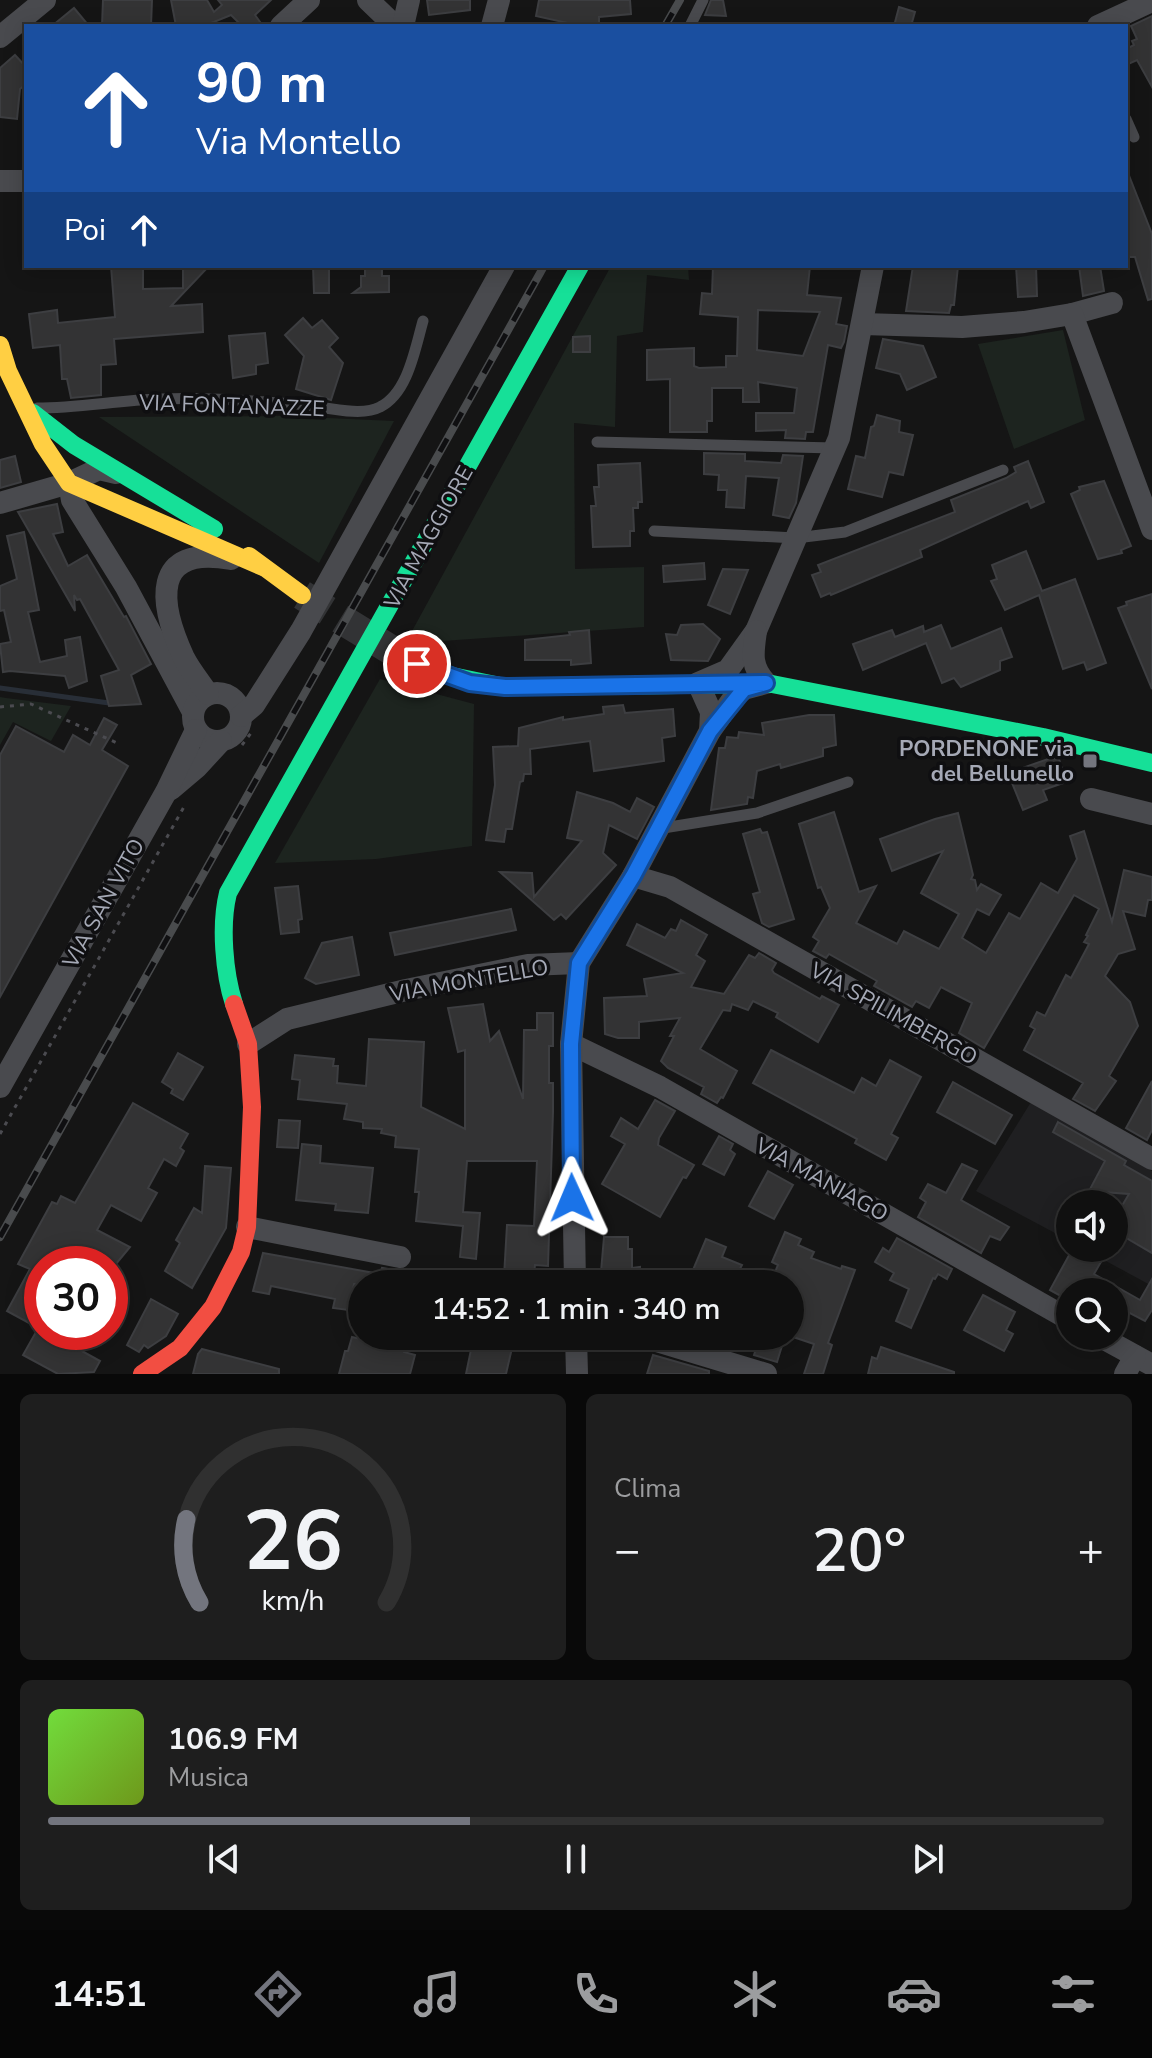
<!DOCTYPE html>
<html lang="it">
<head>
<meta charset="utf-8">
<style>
  body { margin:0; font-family:"Nunito Sans",sans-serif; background:#1e1e1e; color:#f1f3f6; height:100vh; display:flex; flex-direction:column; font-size:30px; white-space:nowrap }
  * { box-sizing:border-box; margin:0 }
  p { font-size:26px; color:#9c9d9f }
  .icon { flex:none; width:44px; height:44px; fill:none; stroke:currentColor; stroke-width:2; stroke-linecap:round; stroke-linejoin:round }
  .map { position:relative; height:1374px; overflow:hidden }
  .side { display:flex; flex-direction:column; gap:20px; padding:20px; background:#090909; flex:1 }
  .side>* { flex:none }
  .guide { position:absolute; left:24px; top:24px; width:1104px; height:244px; border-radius:0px; box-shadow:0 4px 20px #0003,0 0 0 2px #303030; background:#1a4fa0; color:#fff; overflow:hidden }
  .buttons { position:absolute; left:1056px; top:1190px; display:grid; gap:16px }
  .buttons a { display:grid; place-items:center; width:72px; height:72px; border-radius:50%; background:#101010; box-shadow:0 4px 20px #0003,0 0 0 2px #303030; font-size:40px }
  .speed { position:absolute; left:24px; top:1246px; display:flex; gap:16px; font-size:40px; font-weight:700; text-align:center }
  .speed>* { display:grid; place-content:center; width:104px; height:104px; border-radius:50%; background:#101010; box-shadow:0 4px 20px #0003,0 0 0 2px #303030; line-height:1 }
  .speed .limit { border:12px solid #d22; background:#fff; color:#111 }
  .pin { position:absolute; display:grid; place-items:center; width:68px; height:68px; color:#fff; margin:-34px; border:4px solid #fff; border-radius:50%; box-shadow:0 2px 8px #0007 }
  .me { position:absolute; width:88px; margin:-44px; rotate:359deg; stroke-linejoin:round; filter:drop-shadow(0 0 6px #0008) }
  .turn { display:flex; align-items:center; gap:28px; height:168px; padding:0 40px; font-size:36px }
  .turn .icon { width:104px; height:104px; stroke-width:2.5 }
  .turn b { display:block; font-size:56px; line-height:68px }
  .then { display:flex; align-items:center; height:76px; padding:0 40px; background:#0003; gap:16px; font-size:30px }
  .big { font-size:60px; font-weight:600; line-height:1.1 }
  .side .card { flex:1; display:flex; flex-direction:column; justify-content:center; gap:12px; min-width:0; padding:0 28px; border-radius:12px; background:#1e1e1e }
  .side .dial { align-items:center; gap:0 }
  .dial svg { height:208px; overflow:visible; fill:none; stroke:#303030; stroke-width:7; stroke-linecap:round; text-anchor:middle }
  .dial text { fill:#f1f3f6; stroke:none }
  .song { display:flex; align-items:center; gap:24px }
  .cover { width:96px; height:96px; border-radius:12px; background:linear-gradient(135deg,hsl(100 70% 55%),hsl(80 70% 35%)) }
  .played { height:8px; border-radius:4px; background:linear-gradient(90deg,#73757e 40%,#303030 40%) }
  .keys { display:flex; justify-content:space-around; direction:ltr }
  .heat { display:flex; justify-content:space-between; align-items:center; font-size:44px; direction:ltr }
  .side .tiles { flex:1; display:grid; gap:20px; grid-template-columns:1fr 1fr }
  .card:last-child { grid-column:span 2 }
  .trip { position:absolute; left:348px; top:1270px; width:456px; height:80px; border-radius:40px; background:#101010; box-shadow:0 4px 20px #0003,0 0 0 2px #303030; font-weight:600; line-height:80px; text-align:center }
  .dock { display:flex; height:128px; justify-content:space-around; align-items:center; background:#060606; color:#9c9d9f }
  .dock .icon { width:56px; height:56px }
  .dock .active { color:#73757e }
  .dock b { font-size:36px; color:#f1f3f6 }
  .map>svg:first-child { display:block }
</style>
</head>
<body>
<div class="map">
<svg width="1152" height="1374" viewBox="0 0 1152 1374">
  <rect width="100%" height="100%" fill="#151515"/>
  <polygon fill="#1f1f21" points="1031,1102 1152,1171 1152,1286 1082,1248 1114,1248 1114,1204 1070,1204 1070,1241 976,1191"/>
  <g fill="#1d241f">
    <polygon points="611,266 688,266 689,280 647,275 643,332 617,336 615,427 574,423 575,569 644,567 644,627 428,642 411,633"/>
    <polygon points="1063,330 1085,420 1014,449 978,344"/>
    <polygon points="282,416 394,421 319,563 99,417"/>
    <polygon points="380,679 474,704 472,846 376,859 275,863"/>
    <polygon points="0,697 6,698 71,706 51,741 13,722 0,745"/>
  </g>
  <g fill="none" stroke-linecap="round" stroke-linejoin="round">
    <polyline stroke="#282e37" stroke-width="5" points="0,688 109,703"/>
  </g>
  <g fill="#333334" stroke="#3d3e41" stroke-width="2" fill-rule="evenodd">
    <polygon points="103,0 152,0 151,26 102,26"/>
    <polygon points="171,0 207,0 214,12 222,5 218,0 271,0 255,15 263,26 242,26 231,15 204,26 176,26"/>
    <polygon points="427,0 470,0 470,10 429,15"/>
    <polygon points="539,0 630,0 631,14 599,17 599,26 581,26 536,16"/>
    <polygon points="711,0 723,0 726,16 705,15"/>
    <polygon points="899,7 915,12 911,26 894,26"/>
    <polygon points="74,8 89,26 52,26"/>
    <polygon points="1152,16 1152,87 1137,60 1126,65 1126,49 1134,45 1132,41 1137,39 1131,26"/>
    <polygon points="15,55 26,67 26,84 20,89 17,119 0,117 0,68"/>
    <polygon points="1126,173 1128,173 1152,234 1152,299 1148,300 1135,257 1126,257"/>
    <polygon points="111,266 143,266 143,289 183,288 183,266 209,266 171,306 202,304 203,332 114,339 116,364 101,365 101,395 71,398 67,379 62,379 60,345 33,348 29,314 57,310 58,323 115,317"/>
    <polygon points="313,266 329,266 329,293 314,293"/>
    <polygon points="365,266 382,266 382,276 389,276 389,292 353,293 361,287 361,276 365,276"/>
    <path d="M713,266H810L807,295L841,298L836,324L847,326L844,342L841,348L828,345L813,432H806L805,439L785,438L786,430L756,431V413H794L797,388L758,382L759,402H743V388H712V421H707V432H670V379L647,380V350L694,348V366L699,368L726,367V356H737L738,317L700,314L702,293L712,294ZM758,310L820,312L803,356L757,350Z"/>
    <polygon points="913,266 958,266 954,305 951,305 949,313 906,311"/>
    <polygon points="1016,266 1036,266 1037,296 1018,297"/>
    <polygon points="1079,266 1100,266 1104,291 1083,296"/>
    <polygon points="303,318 312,328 322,320 338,338 329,347 343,363 331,400 296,389 304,356 285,335"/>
    <polygon points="265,333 268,363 256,365 256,374 233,378 229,336"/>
    <polygon points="590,336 590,352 573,352 573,337"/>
    <polygon points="883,339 923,346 936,377 907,390 900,374 876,368"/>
    <polygon points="877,415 900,421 899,432 913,435 903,475 889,472 882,497 848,489 856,456 865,458 871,427 874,426"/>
    <polygon points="704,453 745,454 745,461 781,463 783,455 803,456 796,503 789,518 773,515 779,478 746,476 744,508 726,507 727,490 718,490 719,475 704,474"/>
    <polygon points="15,456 21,482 0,488 0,460"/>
    <polygon points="1028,461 1044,502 1031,508 1028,501 920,550 922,557 831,595 830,593 821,597 812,575 821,572 818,565 955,512 951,500 1006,478 1016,472 1014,467"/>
    <polygon points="640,463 642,502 638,502 638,508 633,508 634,531 630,531 630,546 593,547 591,506 596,506 594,487 599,487 598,465"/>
    <polygon points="1104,481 1131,546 1121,550 1122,553 1098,559 1071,494 1080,490 1079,487"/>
    <polygon points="57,504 63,532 53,534 68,566 87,555 124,617 126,616 151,664 131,675 141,704 109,706 101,676 119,670 80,599 77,600 74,595 75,611 18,512"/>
    <polygon points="24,532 39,610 28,612 40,662 67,656 65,640 80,637 87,681 69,688 65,676 10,671 3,672 0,644 11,642 4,610 0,611 0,586 17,579 7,536"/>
    <polygon points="1026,551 1042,591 1075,579 1106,663 1087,670 1084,662 1063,669 1039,595 1005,610 991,581 997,579 992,565"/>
    <polygon points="704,563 705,579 664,582 663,566"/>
    <polygon points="723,569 748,570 730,614 708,605"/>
    <polygon points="1152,594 1152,689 1118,608 1127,605 1126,602"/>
    <polygon points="703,624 720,639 708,661 671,660 666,634 677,635 681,625"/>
    <polygon points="941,625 951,649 1001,628 1012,657 1000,661 1000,670 961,687 954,678 942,683 926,643 863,670 853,644 892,630 895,637 923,626 924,632"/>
    <polygon points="589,630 591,663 571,665 571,660 525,660 525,640 570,635 569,632"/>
    <polygon points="623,705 625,713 673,709 675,736 662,738 664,761 594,771 590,741 530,749 531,774 524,774 523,781 520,782 512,829 506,829 504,842 486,840 495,785 493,747 518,746 519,728 563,717 563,720 604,714 603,707"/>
    <polygon points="809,715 834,715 836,745 823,748 823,756 781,768 780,764 757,771 753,798 748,797 747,804 711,810 719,748 725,748 727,737 738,738 739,732 764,735 762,723"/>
    <polygon points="104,718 117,725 102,750 128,766 0,997 0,755 16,726 64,752 73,735 90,745"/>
    <polygon points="1051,758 1059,759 1066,782 1043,790 1047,800 1023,810 1008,773"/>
    <polygon points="577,792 613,803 630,812 637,798 654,807 637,839 609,825 603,853 616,865 566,919 561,914 554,920 500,872 532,873 534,897 582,841 567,838"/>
    <polygon points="834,812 859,892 876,886 856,923 897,944 904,931 939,949 959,914 921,893 943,851 892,871 880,839 935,819 958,813 973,875 971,879 975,880 977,890 981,884 1001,895 989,915 977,909 962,938 986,953 1009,913 1020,919 1041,883 1058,893 1077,859 1070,836 1084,831 1112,922 1124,870 1152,877 1152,900 1148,900 1145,916 1123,911 1135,949 1118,954 1105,976 1130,1002 1138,1026 1109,1076 1116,1081 1095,1111 1073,1099 1083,1083 1024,1050 1035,1029 1030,1026 1037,1012 1045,1016 1066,975 1071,978 1089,944 1084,942 1088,936 1086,935 1099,909 1074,895 984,1048 959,1033 972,1003 941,987 929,1008 916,1001 912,1007 874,986 877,981 829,954 826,958 813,951 819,941 813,937 830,908 821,887 818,888 799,824"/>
    <polygon points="760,829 762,833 767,832 794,919 769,927 762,923 753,894 760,892 743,834"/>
    <polygon points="298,886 302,919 298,920 299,932 281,934 275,888"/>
    <polygon points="511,909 516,930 395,955 390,933"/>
    <polygon points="681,920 707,935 696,955 705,961 691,987 724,994 749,955 755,958 759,953 776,963 772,970 774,973 820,999 822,996 839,1005 818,1042 776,1017 778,1013 753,1001 748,1010 732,1004 730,1011 723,1010 700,1049 737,1071 723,1098 721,1097 717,1103 701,1094 704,1087 668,1068 661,1061 674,1036 670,1036 680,1018 639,1022 639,1038 618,1038 605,1034 604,998 647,996 644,979 683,973 627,945 637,924 665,938 671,929 676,931"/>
    <polygon points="352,937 359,975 316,984 305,978 322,943"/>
    <polygon points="483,1004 490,1041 499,1031 523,1099 524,1030 537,1030 537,1013 553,1013 553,1046 549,1046 549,1083 553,1083 553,1112 548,1266 535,1265 533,1284 516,1284 517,1278 504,1277 507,1225 534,1226 537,1161 467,1161 463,1212 480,1213 476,1259 460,1257 463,1226 416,1221 419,1192 415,1192 419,1149 395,1147 396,1136 381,1133 382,1129 363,1128 363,1122 344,1119 347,1104 298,1099 300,1080 292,1079 295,1055 334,1059 333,1066 338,1066 337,1083 366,1086 369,1039 424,1042 421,1107 465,1129 465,1050 458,1052 448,1008"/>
    <polygon points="771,1050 854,1093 862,1078 876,1086 890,1060 921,1077 891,1134 898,1138 886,1160 855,1143 857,1139 753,1083"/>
    <polygon points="178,1053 203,1067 183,1100 171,1093 173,1089 162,1082"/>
    <polygon points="1152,1081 1152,1130 1147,1140 1126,1128"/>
    <polygon points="953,1082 1012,1115 995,1144 937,1112"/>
    <polygon points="655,1100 675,1111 659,1138 658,1145 694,1165 686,1178 683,1177 660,1217 602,1184 625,1144 611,1136 621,1118 638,1129"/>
    <polygon points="133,1103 188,1134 180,1148 184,1151 176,1166 164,1159 148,1188 157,1193 141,1221 111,1205 97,1230 130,1247 116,1264 42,1264 42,1330 7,1311 30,1269 18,1264 52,1202 57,1204 61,1196 75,1203"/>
    <polygon points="279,1120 300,1121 298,1148 277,1147"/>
    <polygon points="1058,1122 1126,1161 1124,1165 1152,1181 1152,1253 1116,1232 1124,1219 1116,1216 1129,1194 1089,1191 1105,1161 1053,1132"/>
    <polygon points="719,1136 733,1144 730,1150 735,1154 724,1175 703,1164"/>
    <polygon points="302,1144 321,1146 320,1163 373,1168 368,1213 335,1210 336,1204 296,1200"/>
    <polygon points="962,1164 977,1171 961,1200 1009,1227 1000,1240 990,1236 981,1253 918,1217 926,1202 920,1198 928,1184 946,1193"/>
    <polygon points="205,1166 231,1168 226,1228 192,1288 165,1271 180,1243 176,1240 194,1208 202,1213"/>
    <polygon points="768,1171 793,1185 774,1219 749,1206"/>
    <polygon points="785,1232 801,1239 798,1245 814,1252 811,1258 841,1269 842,1266 855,1270 828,1343 832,1345 823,1374 804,1374 814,1344 790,1336 790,1284 770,1284 778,1265 772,1262"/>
    <polygon points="604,1237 628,1237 628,1249 632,1249 632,1268 640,1267 639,1284 604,1284 604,1272 601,1272"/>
    <polygon points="897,1238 952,1269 947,1279 938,1274 935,1279 933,1278 911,1328 896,1321 909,1289 890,1280 894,1273 875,1262 883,1248 889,1252"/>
    <polygon points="706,1239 726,1247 722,1257 742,1265 732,1284 706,1284 709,1276 693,1270"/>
    <polygon points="1073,1248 1092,1248 1105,1255 1094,1274 1140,1300 1152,1279 1152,1310 1145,1321 1114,1305 1114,1292 1070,1292 1070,1301 1050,1290"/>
    <polygon points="263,1253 380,1274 382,1268 400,1271 432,1277 431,1284 354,1284 348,1310 333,1308 335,1299 271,1286 269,1294 253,1291"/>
    <polygon points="983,1295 1015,1312 1006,1330 1013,1334 1004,1351 964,1330"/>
    <polygon points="151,1299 178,1314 166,1336 148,1348 144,1345 139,1352 127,1345"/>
    <polygon points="36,1332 78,1332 71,1345 100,1361 94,1372 58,1374 23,1355"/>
    <polygon points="497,1336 553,1336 552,1351 512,1348 506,1374 466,1374 473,1340 496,1345"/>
    <polygon points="760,1336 785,1336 777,1362 754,1355"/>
    <polygon points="352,1337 404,1349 404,1352 415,1355 410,1374 339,1374 345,1351 348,1351"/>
    <polygon points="881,1347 954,1372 954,1374 868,1374 872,1357 877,1359"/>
    <polygon points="202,1349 279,1369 279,1374 193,1374 198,1354"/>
    <polygon points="653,1355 709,1371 709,1374 647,1374"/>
  </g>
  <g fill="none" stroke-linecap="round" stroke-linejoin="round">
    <polyline stroke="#323335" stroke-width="30" stroke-dasharray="30 15" stroke-linecap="butt" points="302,595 401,656"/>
    <g stroke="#4b4b50" stroke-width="3" stroke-dasharray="4 6" stroke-linecap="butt">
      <polyline points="0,707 31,704 117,743"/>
      <polyline points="242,745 251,733"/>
      <polyline points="0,1134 185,805"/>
    </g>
    <g stroke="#494a4e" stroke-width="11">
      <polyline points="690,26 703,0"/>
      <polyline points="1126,119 1134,137"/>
      <path d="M37,408C79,408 119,400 160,399C204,397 251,401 295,404C318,405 360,418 380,407C408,393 415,349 423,321"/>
      <polyline points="597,442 834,448"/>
      <polyline points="654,531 796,538 845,532 1003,470"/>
      <polyline points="657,829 757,813 848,782"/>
    </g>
    <g stroke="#494a4e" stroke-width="22">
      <polyline points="368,0 395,26"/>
      <polyline points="281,26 309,0"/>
      <polyline points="403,26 409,0"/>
      <polyline points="492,26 499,0"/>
      <polyline points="1098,26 1152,1"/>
      <polyline points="0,37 45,0"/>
      <polyline points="0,181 26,181"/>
      <polyline points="1072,314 1112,303"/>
      <polyline points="863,324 962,327 1024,322 1072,314 1152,529"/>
      <polyline points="69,483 72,500 126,587 193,712"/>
      <polyline points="0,503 69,483 99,469 116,473"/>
      <circle cx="217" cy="717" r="24"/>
      <path d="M208,694C200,682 190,670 184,658C159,604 150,544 231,559"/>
      <polyline points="241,716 254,705 301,631 504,266"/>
      <polyline points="710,731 711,712 698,683 728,670 756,631 839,438 873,266"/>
      <polyline points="171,789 197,767 221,741"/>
      <polyline points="1091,799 1152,814"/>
      <polyline points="633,876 670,887 1152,1159"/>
      <polyline points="248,1044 287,1019 406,990 528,965 579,963"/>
      <polyline points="571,1044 660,1087 1070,1320"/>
      <polyline points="0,1087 166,792 196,730"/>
      <polyline points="247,1227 400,1257"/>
      <path d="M575,1284L571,1044L579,963L633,876L710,731L735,696L744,689L766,683C750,666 753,653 756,631"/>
      <polyline points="576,1336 577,1374"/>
      <polyline points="640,1336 766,1374"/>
      <polyline points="1099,1336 1152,1365"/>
      <polyline points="1125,1374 1135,1356"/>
    </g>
    <g stroke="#16e098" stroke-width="18">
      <polyline points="33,413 74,445 214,529"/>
      <polyline points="401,656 452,676 505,687 772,684 1043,737 1152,763"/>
      <path d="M234,1004C224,973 220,925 228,893L580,266"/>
    </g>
    <g stroke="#ffcf43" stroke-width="18">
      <polyline points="0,345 8,371 43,444 69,483 263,567"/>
      <polyline points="249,556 302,595"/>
    </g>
    <polyline stroke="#f24e42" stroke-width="18" points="142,1374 180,1348 213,1307 241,1252 247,1227 252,1107 248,1044 234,1004"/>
    <defs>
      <g id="rail">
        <polyline points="665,26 680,0"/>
        <polyline points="0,1237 544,266"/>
      </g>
    </defs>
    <use href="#rail" stroke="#494b4d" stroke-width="8"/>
    <use href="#rail" stroke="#0f0f11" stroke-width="5" stroke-dasharray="15" stroke-linecap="butt"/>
  </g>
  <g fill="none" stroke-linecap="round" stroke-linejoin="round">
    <defs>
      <polyline id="route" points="417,664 470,683 505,687 766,683 744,689 710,731 633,876 579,963 571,1044 572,1198"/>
    </defs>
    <use href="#route" stroke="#114b97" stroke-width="20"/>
    <use href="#route" stroke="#1a73e8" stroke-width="14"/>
  </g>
  <rect fill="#73757e" stroke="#0f0f11" stroke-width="3" x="1082" y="753" width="16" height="16" rx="4"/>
  <g text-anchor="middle" stroke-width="7" stroke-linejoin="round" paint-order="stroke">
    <g font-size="22" fill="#a5a9b6" stroke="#0f0f11">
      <text transform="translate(232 405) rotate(2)" y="8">VIA FONTANAZZE</text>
      <text transform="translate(428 537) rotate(-61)" y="8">VIA MAGGIORE</text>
      <text transform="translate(103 903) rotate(-61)" y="8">VIA SAN VITO</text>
      <text transform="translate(469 980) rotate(-10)" y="8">VIA MONTELLO</text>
      <text transform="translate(894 1013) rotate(29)" y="8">VIA SPILIMBERGO</text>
      <text transform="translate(822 1179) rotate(29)" y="8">VIA MANIAGO</text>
    </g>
    <g font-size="22" font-weight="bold" fill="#a5a9b6" stroke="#0f0f11" text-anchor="end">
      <text x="1074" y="756">PORDENONE via<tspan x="1074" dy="25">del Bellunello</tspan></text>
    </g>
  </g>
</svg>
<div class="buttons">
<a><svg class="icon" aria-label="sound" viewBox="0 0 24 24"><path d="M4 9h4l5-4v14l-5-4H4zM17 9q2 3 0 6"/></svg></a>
<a><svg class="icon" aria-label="search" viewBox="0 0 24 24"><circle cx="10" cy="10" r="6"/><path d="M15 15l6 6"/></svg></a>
</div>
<div class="speed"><div class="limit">30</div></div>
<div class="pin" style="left:417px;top:664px;background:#d93025"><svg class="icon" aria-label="arrive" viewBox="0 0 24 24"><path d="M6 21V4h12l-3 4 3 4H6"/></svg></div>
<svg class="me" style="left:572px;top:1198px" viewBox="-20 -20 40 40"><path d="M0-17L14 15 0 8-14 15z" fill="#1a73e8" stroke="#fff" stroke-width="4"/></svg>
<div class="trip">14:52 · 1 min · 340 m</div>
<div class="guide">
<div class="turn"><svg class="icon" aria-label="ahead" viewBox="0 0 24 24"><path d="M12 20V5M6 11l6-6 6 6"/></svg><div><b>90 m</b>Via Montello</div></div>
<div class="then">Poi<svg class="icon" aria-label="ahead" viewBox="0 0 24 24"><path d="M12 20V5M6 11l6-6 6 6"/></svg></div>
</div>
</div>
<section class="side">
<div class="tiles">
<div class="card dial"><svg viewBox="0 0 100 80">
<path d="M14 69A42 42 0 1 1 86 69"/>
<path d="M14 69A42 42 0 0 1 9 37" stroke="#73757e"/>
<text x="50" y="56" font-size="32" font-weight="700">26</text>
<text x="50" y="72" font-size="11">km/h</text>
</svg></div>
<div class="card"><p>Clima</p>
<div class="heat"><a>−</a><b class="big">20°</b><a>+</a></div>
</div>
<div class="card">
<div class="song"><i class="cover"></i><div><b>106.9 FM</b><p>Musica</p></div></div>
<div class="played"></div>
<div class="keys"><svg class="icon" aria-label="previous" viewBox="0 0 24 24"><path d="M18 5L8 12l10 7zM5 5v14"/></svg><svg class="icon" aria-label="pause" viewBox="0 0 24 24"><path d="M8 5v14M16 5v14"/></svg><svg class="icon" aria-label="next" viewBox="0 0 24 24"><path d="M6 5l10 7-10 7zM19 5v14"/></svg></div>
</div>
</div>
</section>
<nav class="dock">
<b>14:51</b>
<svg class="icon active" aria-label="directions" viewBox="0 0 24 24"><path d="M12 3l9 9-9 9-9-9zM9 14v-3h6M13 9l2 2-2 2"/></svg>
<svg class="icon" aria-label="music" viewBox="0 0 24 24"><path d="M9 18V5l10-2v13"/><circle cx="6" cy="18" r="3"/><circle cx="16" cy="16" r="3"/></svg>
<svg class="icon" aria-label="phone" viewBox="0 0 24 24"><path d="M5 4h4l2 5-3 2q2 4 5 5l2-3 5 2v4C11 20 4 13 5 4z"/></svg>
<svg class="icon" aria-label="climate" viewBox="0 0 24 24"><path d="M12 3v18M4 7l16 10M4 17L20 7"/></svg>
<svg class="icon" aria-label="car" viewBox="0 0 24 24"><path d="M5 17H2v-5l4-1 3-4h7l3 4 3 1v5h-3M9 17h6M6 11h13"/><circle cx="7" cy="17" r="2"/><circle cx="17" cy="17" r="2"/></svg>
<svg class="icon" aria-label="filters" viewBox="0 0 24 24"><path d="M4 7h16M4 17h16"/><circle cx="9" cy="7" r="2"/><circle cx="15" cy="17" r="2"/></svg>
</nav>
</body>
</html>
